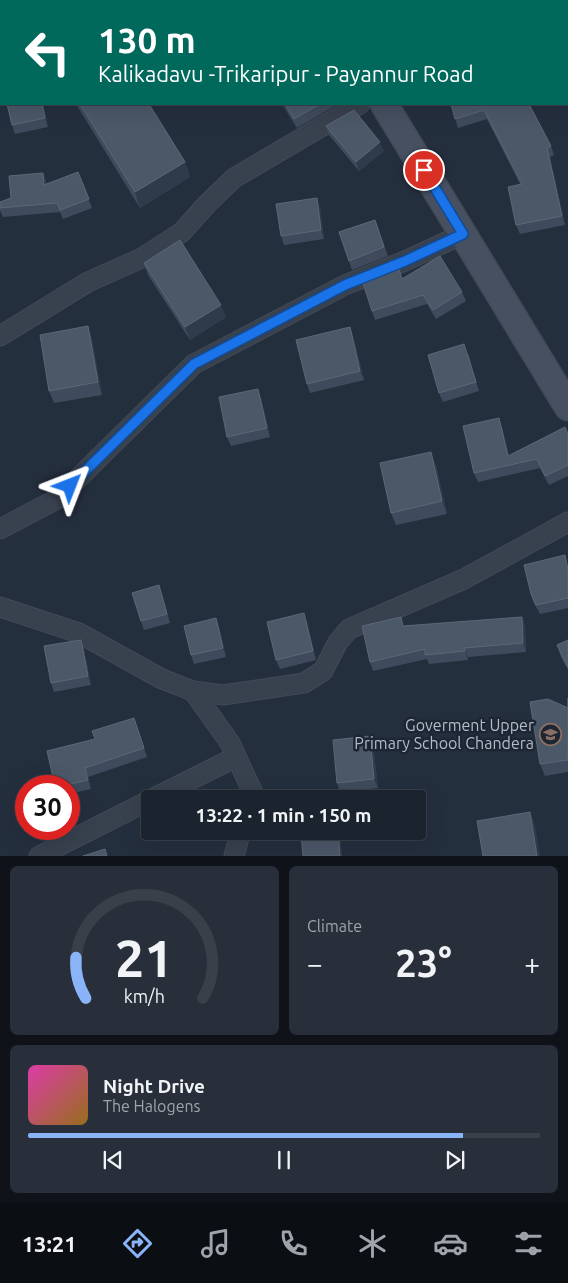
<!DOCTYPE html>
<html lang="en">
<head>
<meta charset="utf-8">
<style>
  body { margin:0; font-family:Ubuntu,sans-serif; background:#282f3a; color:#f1f3f6; height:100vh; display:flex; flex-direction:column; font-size:19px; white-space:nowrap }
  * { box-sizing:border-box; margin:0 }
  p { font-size:16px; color:#a0a4aa }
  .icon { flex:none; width:28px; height:28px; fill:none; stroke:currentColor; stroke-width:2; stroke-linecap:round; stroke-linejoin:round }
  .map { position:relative; height:856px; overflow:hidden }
  .details { display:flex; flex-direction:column; gap:10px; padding:10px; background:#0f1319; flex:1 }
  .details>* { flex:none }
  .hud { position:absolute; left:0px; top:0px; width:569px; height:105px; box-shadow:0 5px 20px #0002,0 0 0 1px #39404a; background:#00695c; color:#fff; overflow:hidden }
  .speed { position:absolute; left:15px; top:775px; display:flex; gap:10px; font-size:25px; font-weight:700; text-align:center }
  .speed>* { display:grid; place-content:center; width:65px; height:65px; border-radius:50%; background:#1b232e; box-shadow:0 5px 20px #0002,0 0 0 1px #39404a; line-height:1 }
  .speed .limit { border:8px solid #d22; background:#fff; color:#111 }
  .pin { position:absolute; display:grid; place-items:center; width:42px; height:42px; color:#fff; margin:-21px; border:2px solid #fff; border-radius:50%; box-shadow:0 1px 5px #0007 }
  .me { position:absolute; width:55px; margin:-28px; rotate:45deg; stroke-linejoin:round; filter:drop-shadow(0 0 4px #0008) }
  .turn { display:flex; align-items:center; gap:18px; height:105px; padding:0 15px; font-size:22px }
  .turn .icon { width:65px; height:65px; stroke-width:2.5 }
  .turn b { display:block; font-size:35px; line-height:42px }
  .big { font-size:38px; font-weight:600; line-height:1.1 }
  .details .widget { flex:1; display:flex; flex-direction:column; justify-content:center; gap:8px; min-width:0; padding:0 18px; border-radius:8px; background:#282f3a }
  .details .dial { align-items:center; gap:0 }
  .dial svg { height:130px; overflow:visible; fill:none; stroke:#39404a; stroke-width:7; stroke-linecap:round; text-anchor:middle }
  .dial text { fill:#f1f3f6; stroke:none }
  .song { display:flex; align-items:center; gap:15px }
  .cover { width:60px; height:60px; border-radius:8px; background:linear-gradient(135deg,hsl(320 70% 55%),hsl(40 70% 35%)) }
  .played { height:5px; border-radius:2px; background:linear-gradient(90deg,#8ab4f8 85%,#39404a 85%) }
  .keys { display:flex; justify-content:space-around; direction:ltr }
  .heat { display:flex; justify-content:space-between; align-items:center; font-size:28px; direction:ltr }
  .details .tiles { flex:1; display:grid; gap:10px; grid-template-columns:1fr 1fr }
  .widget:last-child { grid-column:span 2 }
  .trip { position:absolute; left:141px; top:790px; width:285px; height:50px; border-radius:5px; background:#1b232e; box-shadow:0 5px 20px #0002,0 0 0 1px #39404a; font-weight:600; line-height:50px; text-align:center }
  .tabs { display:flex; height:80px; justify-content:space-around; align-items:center; background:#0b0e12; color:#a0a4aa }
  .tabs .icon { width:35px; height:35px }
  .tabs .active { color:#8ab4f8 }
  .tabs b { font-size:22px; color:#f1f3f6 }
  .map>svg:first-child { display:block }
</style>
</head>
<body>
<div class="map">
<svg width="568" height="856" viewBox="0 0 568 856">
  <rect width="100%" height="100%" fill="#242f3e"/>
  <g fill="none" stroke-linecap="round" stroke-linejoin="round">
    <defs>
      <g id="street">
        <polyline points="568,4 568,3"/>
        <polyline points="0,336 88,282 142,258 182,232 207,204 234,178 360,104"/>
        <polyline points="0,529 57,499 194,364 345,285 405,261 463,234"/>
        <polyline points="0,607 79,633 162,679 193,691 223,695 304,683 323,671 338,642 349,629 464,579 568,522"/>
        <polyline points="193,691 230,743 253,793 251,799"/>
        <polyline points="152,799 236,757"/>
        <polyline points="39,856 150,800"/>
        <polyline points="234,856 241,831"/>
      </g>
      <g id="secondary">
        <polyline points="320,0 321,1"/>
        <polyline points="384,104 568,407"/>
      </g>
    </defs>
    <use href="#street" stroke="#414a57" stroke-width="21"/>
    <use href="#secondary" stroke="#414a57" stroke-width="29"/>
    <use href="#street" stroke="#38414e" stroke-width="19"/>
    <use href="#secondary" stroke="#465061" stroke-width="26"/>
  </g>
  <g fill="#3f4b5c">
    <polygon points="0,0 1,1 1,46 0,47"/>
    <polygon points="7,104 43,104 48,127 15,134 12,125"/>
    <polygon points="76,104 149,104 185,162 190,177 140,208"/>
    <polygon points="282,104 338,104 297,128"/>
    <polygon points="451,104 529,104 551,146 554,155 550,157 565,225 520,234 516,225 520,184 487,119 458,128"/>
    <polygon points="326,126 384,151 359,171 329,135"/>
    <polygon points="78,172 92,208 63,219 60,212 3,217 0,210 0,202 11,198 43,173 47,184"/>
    <polygon points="320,207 324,239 284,245 281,236"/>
    <polygon points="375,220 388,256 352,270 339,232"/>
    <polygon points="144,263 226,317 190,340 148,275"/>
    <polygon points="403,278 462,292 466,301 436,319 427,304 375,320 372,311"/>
    <polygon points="350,327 353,336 364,380 310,393 307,384"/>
    <polygon points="92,339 102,395 54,403 49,391"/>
    <polygon points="468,353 479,391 443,402 439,393"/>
    <polygon points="261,398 270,437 231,446 227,437"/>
    <polygon points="502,427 509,456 568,434 568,476 549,485 540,468 478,482 474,473"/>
    <polygon points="436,465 447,514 396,525 391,513"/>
    <polygon points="568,565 568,608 540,614 534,603 531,594"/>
    <polygon points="162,594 170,623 144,630 141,621"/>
    <polygon points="522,617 525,626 526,652 468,657 468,660 429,664 427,659 373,671 370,662 405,626"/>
    <polygon points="216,618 219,627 226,657 194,664 191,655"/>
    <polygon points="307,622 316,660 280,669 276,660"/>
    <polygon points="81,640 84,649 91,685 54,692 51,683"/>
    <polygon points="568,640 568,670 561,657 557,645"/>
    <polygon points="568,698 568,772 545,776 540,764 568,708"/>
    <polygon points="134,718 147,757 88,777 91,789 69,794 69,786 55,786 95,739"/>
    <polygon points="370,736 373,745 378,788 340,792 337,783"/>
  </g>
  <g fill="#2f3b4b">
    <polygon points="42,104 43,104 48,127 45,118"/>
    <polygon points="380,142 384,151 359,171 356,162"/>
    <polygon points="547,148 550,157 565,225 562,216"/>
    <polygon points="185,162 190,177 140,208 135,192"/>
    <polygon points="43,173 46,182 47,194 44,185"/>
    <polygon points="317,198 320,207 324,239 321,230"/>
    <polygon points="221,305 226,317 190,340 185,327"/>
    <polygon points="88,326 92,339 102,395 98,382"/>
    <polygon points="350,327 353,336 364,380 360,371"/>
    <polygon points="258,389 261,398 270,437 267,428"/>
    <polygon points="499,418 502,427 511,465 508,456"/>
    <polygon points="431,452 436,465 447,514 442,501"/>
    <polygon points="304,613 307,622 316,660 313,651"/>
    <polygon points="522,617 525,626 526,652 523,643"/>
    <polygon points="216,618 219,627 226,657 223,648"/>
    <polygon points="81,640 84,649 91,685 88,676"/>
    <polygon points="464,648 468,657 468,660"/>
    <polygon points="370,736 373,745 378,788 374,779"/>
    <polygon points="85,768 88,777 91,789 88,780"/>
    <polygon points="530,812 535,825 540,856 537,856"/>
    <polygon points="338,832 341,841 342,856 340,856"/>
  </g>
  <g fill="#4b5868" stroke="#5c6777">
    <polygon points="0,0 54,0 55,1 1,1 1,35 0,36"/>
    <polygon points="7,104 42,104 45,118 12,125"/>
    <polygon points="80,104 149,104 185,162 135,192"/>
    <polygon points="285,104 320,104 294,119"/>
    <polygon points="451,104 529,104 551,146 547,148 562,216 516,225 508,187 522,184 484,110 455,119"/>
    <polygon points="354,110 380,142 356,162 326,126"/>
    <polygon points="78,172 89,199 60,210 57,203 0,208 0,202 11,198 9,176 43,173 44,185"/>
    <polygon points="317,198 321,230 281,236 276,204"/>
    <polygon points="375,220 384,247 349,261 339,232"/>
    <polygon points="180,240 221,305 185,327 144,263"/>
    <polygon points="440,256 462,292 433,310 423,295 372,311 362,280 398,266 402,279"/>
    <polygon points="88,326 98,382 49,391 40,335"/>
    <polygon points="350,327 360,371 307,384 296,340"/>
    <polygon points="464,344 476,382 439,393 428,355"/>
    <polygon points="258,389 267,428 227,437 219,397"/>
    <polygon points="499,418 508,456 565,427 568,434 568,465 545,476 537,459 474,473 463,426"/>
    <polygon points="431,452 442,501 391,513 380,463"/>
    <polygon points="565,555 568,570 568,598 536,605 531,594 524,565"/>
    <polygon points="159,585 167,614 141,621 132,593"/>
    <polygon points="304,613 313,651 276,660 267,622"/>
    <polygon points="401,617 403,626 522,617 523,643 464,648 465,651 425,655 425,649 370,662 362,626"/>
    <polygon points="216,618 223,648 191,655 184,626"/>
    <polygon points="81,640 88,676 51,683 44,646"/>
    <polygon points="568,640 568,667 557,645"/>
    <polygon points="568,698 568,760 540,764 530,702 548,699 568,708"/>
    <polygon points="134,718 144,748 85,768 88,780 62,786 55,786 47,751 95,739 92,731"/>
    <polygon points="370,736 374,779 337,783 333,740"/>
    <polygon points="530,812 537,856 483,856 477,821"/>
    <polygon points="338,832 340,856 303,856 301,835"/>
    <polygon points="105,849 107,856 83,856"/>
  </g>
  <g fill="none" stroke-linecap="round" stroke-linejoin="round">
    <defs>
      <polyline id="route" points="70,486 194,364 345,285 405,261 463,234 424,170"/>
    </defs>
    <use href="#route" stroke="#114b97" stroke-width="12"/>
    <use href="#route" stroke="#1a73e8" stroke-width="9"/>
  </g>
  <defs>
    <symbol id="school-ring" viewBox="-11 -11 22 22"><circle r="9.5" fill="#1d2633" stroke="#8d6e63" stroke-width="1.5"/><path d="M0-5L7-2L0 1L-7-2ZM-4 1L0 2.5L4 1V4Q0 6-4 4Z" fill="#8d6e63"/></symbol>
  </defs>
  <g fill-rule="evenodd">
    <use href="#school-ring" x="538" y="722" width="25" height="25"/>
  </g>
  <g text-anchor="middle" stroke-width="5" stroke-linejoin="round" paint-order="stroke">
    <g font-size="16" fill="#b4bcc9" stroke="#1d2633" text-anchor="end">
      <text x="534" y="731">Goverment Upper<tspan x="534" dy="18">Primary School Chandera</tspan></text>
    </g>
  </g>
</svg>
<div class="speed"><div class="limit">30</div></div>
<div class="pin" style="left:424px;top:170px;background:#d93025"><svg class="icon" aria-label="arrive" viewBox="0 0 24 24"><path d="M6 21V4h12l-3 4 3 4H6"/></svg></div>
<svg class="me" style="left:70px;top:486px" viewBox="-20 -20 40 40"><path d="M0-17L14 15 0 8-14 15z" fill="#1a73e8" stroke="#fff" stroke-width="4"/></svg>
<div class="trip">13:22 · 1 min · 150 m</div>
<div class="hud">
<div class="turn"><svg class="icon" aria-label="left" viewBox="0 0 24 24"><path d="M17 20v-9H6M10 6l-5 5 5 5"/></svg><div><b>130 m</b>Kalikadavu -Trikaripur - Payannur Road</div></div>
</div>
</div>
<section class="details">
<div class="tiles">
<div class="widget dial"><svg viewBox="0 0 100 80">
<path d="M14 69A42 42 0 1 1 86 69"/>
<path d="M14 69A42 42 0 0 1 8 44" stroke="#8ab4f8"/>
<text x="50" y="56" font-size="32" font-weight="700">21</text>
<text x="50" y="72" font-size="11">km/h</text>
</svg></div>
<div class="widget"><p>Climate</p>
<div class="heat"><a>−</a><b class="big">23°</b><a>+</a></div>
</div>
<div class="widget">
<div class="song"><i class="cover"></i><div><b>Night Drive</b><p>The Halogens</p></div></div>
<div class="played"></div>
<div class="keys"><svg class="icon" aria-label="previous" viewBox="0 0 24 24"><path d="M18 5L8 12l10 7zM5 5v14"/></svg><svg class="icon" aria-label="pause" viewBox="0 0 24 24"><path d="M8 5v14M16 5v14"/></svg><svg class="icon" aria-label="next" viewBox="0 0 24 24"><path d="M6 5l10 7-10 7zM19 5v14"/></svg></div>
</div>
</div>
</section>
<nav class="tabs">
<b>13:21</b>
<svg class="icon active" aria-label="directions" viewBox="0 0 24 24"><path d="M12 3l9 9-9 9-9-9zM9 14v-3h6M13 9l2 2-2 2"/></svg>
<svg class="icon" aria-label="music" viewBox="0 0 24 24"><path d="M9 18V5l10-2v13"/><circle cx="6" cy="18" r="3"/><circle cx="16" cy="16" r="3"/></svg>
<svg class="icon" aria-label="phone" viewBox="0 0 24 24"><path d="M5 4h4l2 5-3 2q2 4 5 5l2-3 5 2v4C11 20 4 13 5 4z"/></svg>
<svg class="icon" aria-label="climate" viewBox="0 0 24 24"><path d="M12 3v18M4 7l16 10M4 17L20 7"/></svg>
<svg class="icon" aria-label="car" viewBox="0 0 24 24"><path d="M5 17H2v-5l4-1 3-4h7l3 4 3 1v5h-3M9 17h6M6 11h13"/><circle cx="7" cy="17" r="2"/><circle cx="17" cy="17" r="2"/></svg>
<svg class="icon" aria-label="filters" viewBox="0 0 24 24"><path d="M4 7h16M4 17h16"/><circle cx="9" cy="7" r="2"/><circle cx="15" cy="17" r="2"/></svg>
</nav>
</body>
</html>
